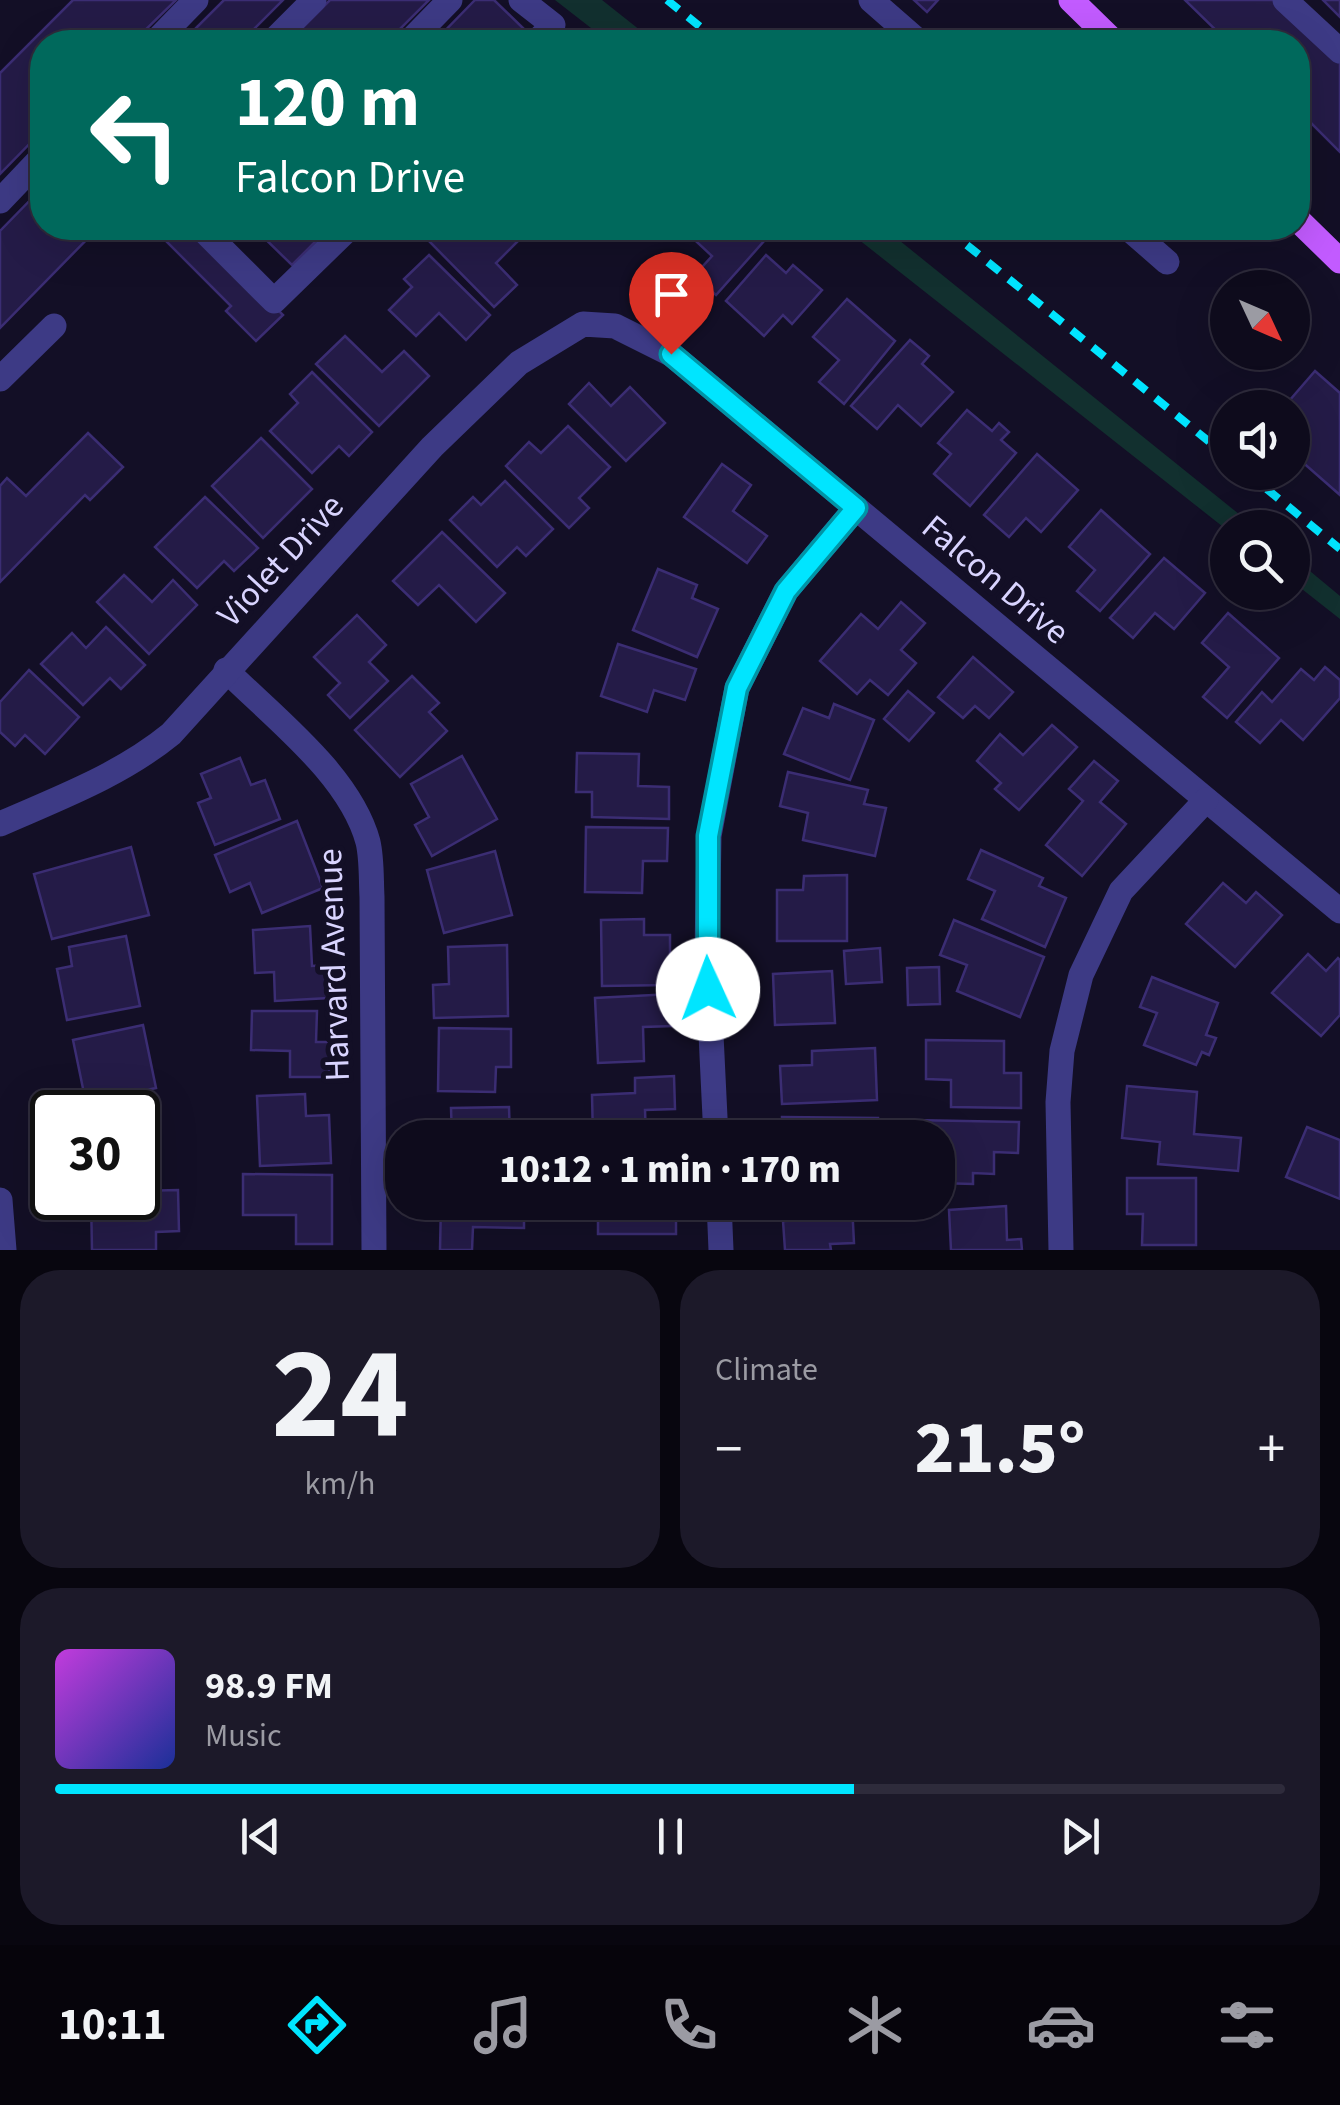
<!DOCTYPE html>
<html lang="en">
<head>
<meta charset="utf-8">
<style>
  body { margin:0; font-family:"Source Sans 3",sans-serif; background:#1c1929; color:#f1f3f6; height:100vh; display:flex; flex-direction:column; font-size:38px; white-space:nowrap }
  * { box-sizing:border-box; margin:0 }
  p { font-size:32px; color:#9b9ba3 }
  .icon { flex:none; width:55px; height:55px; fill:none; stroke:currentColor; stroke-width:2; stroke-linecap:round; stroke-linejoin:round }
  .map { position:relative; height:1250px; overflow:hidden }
  .drawer { display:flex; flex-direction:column; gap:20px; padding:20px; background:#08060f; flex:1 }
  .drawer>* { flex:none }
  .guide { position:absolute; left:30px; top:30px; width:1280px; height:210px; border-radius:40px; box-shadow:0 10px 40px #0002,0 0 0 2px #2e2b3b; background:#00695c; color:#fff; overflow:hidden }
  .needle { width:65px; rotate:134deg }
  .fabs { position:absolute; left:1210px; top:270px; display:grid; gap:20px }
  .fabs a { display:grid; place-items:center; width:100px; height:100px; border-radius:50%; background:#0e0b1c; box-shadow:0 10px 40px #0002,0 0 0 2px #2e2b3b; font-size:50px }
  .speed { position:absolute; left:30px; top:1090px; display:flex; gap:20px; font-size:50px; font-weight:700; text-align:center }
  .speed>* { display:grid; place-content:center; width:130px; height:130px; border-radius:50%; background:#0e0b1c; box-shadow:0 10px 40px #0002,0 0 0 2px #2e2b3b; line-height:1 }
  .speed .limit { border:5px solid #111; border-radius:15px; background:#fff; color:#111 }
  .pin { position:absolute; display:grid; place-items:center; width:85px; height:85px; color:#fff; margin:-102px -42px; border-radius:50% 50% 50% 0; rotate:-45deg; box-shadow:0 0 10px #0007 }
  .pin .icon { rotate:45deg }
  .me { position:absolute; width:110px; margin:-55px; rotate:358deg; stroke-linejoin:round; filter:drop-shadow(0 0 8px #0008) }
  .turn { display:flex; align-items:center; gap:35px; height:210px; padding:0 40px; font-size:45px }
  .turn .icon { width:130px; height:130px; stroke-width:2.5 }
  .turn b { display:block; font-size:70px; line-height:85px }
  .big { font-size:75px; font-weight:800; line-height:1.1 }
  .drawer .tile { flex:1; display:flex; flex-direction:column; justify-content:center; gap:15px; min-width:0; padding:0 35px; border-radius:40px; background:#1c1929 }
  .drawer .dial { align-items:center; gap:0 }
  .dial b { font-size:130px; line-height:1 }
  .song { display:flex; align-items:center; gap:30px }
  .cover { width:120px; height:120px; border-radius:15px; background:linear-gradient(135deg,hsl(290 70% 55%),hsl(230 70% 35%)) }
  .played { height:10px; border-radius:5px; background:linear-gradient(90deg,#00e5ff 65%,#2e2b3b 65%) }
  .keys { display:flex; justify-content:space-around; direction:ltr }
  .heat { display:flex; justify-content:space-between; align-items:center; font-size:55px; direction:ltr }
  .drawer .tiles { flex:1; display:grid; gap:20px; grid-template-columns:1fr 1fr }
  .tile:last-child { grid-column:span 2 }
  .trip { position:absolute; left:385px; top:1120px; width:570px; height:100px; border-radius:40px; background:#0e0b1c; box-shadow:0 10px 40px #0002,0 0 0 2px #2e2b3b; font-weight:800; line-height:100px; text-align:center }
  .tabs { display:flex; height:160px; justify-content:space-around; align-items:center; background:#06040b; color:#9b9ba3 }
  .tabs .icon { width:70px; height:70px }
  .tabs .current { color:#00e5ff }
  .tabs b { font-size:45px; color:#f1f3f6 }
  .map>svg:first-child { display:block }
</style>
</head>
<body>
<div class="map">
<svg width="1340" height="1250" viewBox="0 0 1340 1250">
  <rect width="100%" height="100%" fill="#130f26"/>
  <g fill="#12302f">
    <polygon points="555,0 602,0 655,42 609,42"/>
    <polygon points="844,228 884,228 1255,527 1228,528 1227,530"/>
    <polygon points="1293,557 1340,596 1340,619 1293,582"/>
  </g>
  <g fill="#241b47" stroke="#3b2d73" stroke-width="2.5">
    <polygon points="73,0 176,0 133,42 42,42 42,81 33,91 42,101 42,131 0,174 0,73"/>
    <polygon points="224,0 283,0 241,42 182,42"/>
    <polygon points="330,0 429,0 387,42 288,42"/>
    <polygon points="475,0 494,0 524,29 510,42 434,42"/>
    <polygon points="914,0 938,0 927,12"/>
    <polygon points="1185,0 1277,0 1340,61 1340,152 1298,110 1298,42 1228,42"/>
    <polygon points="1323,0 1340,0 1340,17"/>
    <polygon points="42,188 42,228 98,228 0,328 0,231"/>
    <polygon points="153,228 195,228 283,315 256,341 226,311 231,306"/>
    <polygon points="254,228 329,228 292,265"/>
    <polygon points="434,228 453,228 459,233 465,228 506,228 519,240 496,263 517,285 494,307 425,237"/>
    <polygon points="688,228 753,228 766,239 716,295 694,276 712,256 685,231"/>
    <polygon points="429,255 490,315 466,340 439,313 416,336 389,310 412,287 404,279"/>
    <polygon points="766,255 786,273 793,265 822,290 792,324 783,315 764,336 726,301"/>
    <polygon points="847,299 895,341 844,404 819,382 839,360 813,337"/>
    <polygon points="345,336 382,372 404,351 429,376 379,426 316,364"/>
    <polygon points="910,340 929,356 922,364 953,392 921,426 898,405 877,429 851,406"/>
    <polygon points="1315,371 1340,393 1340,495 1292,453 1292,408 1283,408"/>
    <polygon points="312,372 372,432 349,456 339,446 312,473 270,431 298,403 290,394"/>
    <polygon points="589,383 611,406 630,387 665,423 626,461 569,404"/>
    <polygon points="967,410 992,431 999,423 1009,432 1001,440 1016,453 970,506 934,474 951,454 938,443"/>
    <polygon points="568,426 610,467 579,498 589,508 569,528 506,466 529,442 541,453"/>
    <polygon points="88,433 123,467 90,500 85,495 0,582 0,486 7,478 26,496"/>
    <polygon points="261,438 312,489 263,538 212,486"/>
    <polygon points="1037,454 1078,490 1041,532 1026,518 1009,537 984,515"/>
    <polygon points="722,464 751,485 733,511 767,536 747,563 684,517"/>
    <polygon points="505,481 553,529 526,556 517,547 497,567 450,520 473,497 481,505"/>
    <polygon points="205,497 258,548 234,571 224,561 197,588 155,547"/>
    <polygon points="1101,510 1150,554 1100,611 1077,591 1095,570 1069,547"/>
    <polygon points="442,532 505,593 476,622 439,585 418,605 393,581"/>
    <polygon points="1164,558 1205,593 1174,629 1155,613 1133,638 1110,618"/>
    <polygon points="658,569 697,585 692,598 718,609 697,657 633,630"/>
    <polygon points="124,575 152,602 173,580 197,605 149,654 97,602"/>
    <polygon points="901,602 925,623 901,650 916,663 888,695 870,680 857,694 820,661 861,614 878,629"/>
    <polygon points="1228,613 1279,658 1227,718 1203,697 1229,667 1202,643"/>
    <polygon points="357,615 386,645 369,662 388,681 350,718 328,695 340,683 314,657"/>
    <polygon points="106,627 145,665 121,689 110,678 83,705 41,664 72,633 86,648"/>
    <polygon points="618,644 696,669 685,700 654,690 647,712 601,696"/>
    <polygon points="973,657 1013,692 989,718 975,706 963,718 938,697"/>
    <polygon points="1325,667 1340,680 1340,698 1303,740 1281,720 1260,743 1236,722 1262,692 1272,702 1301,669 1314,680"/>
    <polygon points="29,670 79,717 45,754 25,735 15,746 0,732 0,702"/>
    <polygon points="412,676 439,703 429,712 447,731 400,777 355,730"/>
    <polygon points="908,691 934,713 909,741 884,719"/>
    <polygon points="834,704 874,720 850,780 784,754 803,708 829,718"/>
    <polygon points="1052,725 1077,747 1019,810 995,789 1001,783 977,761 1000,734 1023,755"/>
    <polygon points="577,753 639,754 638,786 669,787 669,819 592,817 592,792 576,792"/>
    <polygon points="462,756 497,819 432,856 415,825 429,817 411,784"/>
    <polygon points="240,758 251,785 265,780 280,819 215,845 198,803 211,798 201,774"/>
    <polygon points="1094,761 1118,781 1100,802 1126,824 1082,876 1046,845 1083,801 1069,789"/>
    <polygon points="788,772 868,790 864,804 886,808 875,856 803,840 808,813 780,806"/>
    <polygon points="297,821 323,888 262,913 250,883 230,892 215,855"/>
    <polygon points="586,827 668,828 667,861 643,861 642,893 585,892"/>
    <polygon points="131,847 149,915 52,939 34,874"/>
    <polygon points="981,850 1043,878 1039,886 1066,898 1045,947 982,919 995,891 968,879"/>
    <polygon points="495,851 512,915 444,933 427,870"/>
    <polygon points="847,875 847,941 777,941 777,890 803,890 804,876"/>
    <polygon points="1223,883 1246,903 1256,892 1282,915 1235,967 1186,924"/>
    <polygon points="644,919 644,935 670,935 670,985 602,986 601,920"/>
    <polygon points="954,920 1044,957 1020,1017 957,991 967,965 940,955"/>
    <polygon points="310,926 312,966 327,965 329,998 275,1001 274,972 255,973 253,930"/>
    <polygon points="126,936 140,1006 67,1020 57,969 72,966 69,947"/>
    <polygon points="507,945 508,1016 434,1018 433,985 449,984 448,947"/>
    <polygon points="880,948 882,982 846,984 844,951"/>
    <polygon points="1308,954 1326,971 1338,958 1340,960 1340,1015 1321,1036 1272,993"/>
    <polygon points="939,967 940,1004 908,1005 907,968"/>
    <polygon points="832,971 835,1023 775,1025 773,974"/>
    <polygon points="1152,977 1218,1003 1206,1035 1216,1038 1209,1055 1202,1052 1196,1065 1144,1045 1157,1013 1140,1007"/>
    <polygon points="672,994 673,1026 643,1027 644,1061 598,1063 595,998"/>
    <polygon points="252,1011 317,1011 316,1042 330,1042 329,1077 290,1077 290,1051 251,1050"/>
    <polygon points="143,1025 156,1088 86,1103 73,1040"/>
    <polygon points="439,1028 511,1029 511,1067 496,1067 495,1092 438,1091"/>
    <polygon points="926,1040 1004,1041 1004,1073 1021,1073 1021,1108 951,1107 951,1080 926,1079"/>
    <polygon points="875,1048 877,1100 782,1104 780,1066 812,1065 812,1051"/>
    <polygon points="674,1076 675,1109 645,1110 646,1138 593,1138 592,1095 635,1093 635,1078"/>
    <polygon points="1127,1086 1197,1092 1194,1134 1241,1138 1238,1171 1158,1164 1160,1142 1122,1138"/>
    <polygon points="305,1094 306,1116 329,1115 331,1163 260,1166 257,1096"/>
    <polygon points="140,1106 142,1119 153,1117 160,1175 138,1178 138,1112 104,1112"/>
    <polygon points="509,1107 510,1138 452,1138 451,1108"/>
    <polygon points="782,1117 878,1118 877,1138 782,1138"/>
    <polygon points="912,1120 1019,1122 1018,1153 994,1152 994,1174 973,1173 973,1184 938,1183 938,1138 912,1138"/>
    <polygon points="1307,1127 1340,1140 1340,1199 1286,1177"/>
    <polygon points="243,1174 332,1175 332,1244 296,1244 296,1215 243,1215"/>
    <polygon points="1127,1178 1196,1178 1196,1245 1142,1245 1143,1214 1127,1214"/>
    <polygon points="178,1190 179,1231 156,1232 156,1250 92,1250 91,1198 138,1198 138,1191"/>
    <polygon points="441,1202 524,1202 524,1228 473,1227 472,1250 440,1250"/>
    <rect x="598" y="1202" width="78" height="32"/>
    <polygon points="852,1204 854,1243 830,1244 831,1250 785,1250 783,1221 810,1220 810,1207"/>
    <polygon points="1006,1206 1007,1240 1021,1239 1022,1250 951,1250 949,1210"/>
  </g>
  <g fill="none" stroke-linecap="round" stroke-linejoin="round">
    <g stroke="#3d3a85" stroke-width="25">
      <polyline points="521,0 553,25 536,42"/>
      <polyline points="871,0 919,42"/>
      <polyline points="1285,0 1340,51"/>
      <polyline points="155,42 196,0"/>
      <polyline points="272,42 314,0"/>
      <polyline points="409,42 450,0"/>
      <polyline points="0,201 42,157"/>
      <polyline points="201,228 274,301 349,228"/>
      <polyline points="1128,228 1167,262"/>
      <polyline points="0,379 54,326"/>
      <path d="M226,670C274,718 350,775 368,842C372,859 371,879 372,897L374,1250"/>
      <path d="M0,824C59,798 121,775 171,734L432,447L519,363L583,324L615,326L671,354L1340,911"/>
      <polyline points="716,1138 707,952 709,836 737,688 786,591 856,508"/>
      <polyline points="0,1200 4,1250"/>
      <polyline points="719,1202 721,1250"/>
      <polyline points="1061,1250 1058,1102 1062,1051 1081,975 1121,891 1206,800"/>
    </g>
    <g stroke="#c25bff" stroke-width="25">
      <polyline points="1071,0 1114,42"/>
      <polyline points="1298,220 1340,261"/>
    </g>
    <g stroke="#00e5ff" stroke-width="8" stroke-dasharray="15 12" stroke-linecap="butt">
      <polyline points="667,0 719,42"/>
      <polyline points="946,228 1228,457"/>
      <polyline points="1246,472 1340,549"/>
    </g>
  </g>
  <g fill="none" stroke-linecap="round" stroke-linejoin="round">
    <defs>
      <polyline id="route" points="671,354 856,508 786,591 737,688 708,836 708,989"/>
    </defs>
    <use href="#route" stroke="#0095a6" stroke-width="25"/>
    <use href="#route" stroke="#00e5ff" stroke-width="18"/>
  </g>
  <g text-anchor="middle" stroke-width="10" stroke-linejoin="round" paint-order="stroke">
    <g font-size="35" fill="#d9d4ff" stroke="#130f26">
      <text transform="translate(280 560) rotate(-47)" y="12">Violet Drive</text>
      <text transform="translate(996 579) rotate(40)" y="12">Falcon Drive</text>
      <text transform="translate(333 965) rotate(-92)" y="12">Harvard Avenue</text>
    </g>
  </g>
</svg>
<div class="fabs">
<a><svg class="needle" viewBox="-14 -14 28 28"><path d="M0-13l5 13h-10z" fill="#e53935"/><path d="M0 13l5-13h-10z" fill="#9b9ba3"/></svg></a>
<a><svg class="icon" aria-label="sound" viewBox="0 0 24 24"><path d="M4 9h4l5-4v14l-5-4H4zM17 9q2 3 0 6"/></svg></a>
<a><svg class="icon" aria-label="search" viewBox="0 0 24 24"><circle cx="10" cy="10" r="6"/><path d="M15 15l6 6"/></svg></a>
</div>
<div class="speed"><div class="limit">30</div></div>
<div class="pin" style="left:671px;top:354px;background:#d93025"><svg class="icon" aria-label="arrive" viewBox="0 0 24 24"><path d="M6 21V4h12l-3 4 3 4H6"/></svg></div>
<svg class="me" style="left:708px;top:989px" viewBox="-20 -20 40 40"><circle r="19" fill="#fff"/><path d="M0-13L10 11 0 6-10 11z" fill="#00e5ff"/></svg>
<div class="trip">10:12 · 1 min · 170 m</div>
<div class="guide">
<div class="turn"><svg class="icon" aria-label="left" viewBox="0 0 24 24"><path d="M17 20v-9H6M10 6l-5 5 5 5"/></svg><div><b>120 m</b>Falcon Drive</div></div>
</div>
</div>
<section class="drawer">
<div class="tiles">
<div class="tile dial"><b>24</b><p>km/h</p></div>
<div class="tile"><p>Climate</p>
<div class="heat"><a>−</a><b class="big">21.5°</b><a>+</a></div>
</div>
<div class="tile">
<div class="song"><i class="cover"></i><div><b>98.9 FM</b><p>Music</p></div></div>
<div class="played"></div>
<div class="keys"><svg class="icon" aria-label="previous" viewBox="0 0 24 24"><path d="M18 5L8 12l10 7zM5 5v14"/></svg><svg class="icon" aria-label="pause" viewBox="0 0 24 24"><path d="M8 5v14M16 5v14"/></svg><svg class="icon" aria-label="next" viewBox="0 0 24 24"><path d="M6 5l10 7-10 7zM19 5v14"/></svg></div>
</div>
</div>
</section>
<nav class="tabs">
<b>10:11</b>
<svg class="icon current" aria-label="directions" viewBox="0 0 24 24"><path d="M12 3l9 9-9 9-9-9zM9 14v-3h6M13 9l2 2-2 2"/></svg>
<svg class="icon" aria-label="music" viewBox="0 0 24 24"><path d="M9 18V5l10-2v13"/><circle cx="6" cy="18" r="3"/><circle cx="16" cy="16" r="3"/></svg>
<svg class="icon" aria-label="phone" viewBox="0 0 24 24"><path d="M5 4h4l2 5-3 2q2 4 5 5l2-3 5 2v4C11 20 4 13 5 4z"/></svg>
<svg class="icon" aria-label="climate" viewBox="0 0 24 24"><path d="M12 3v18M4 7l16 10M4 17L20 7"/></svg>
<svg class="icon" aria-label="car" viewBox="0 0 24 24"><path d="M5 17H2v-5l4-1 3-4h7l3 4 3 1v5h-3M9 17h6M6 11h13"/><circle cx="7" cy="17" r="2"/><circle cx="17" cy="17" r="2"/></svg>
<svg class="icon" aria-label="filters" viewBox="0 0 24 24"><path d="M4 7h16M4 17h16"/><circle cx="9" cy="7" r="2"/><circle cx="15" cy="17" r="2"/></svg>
</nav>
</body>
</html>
